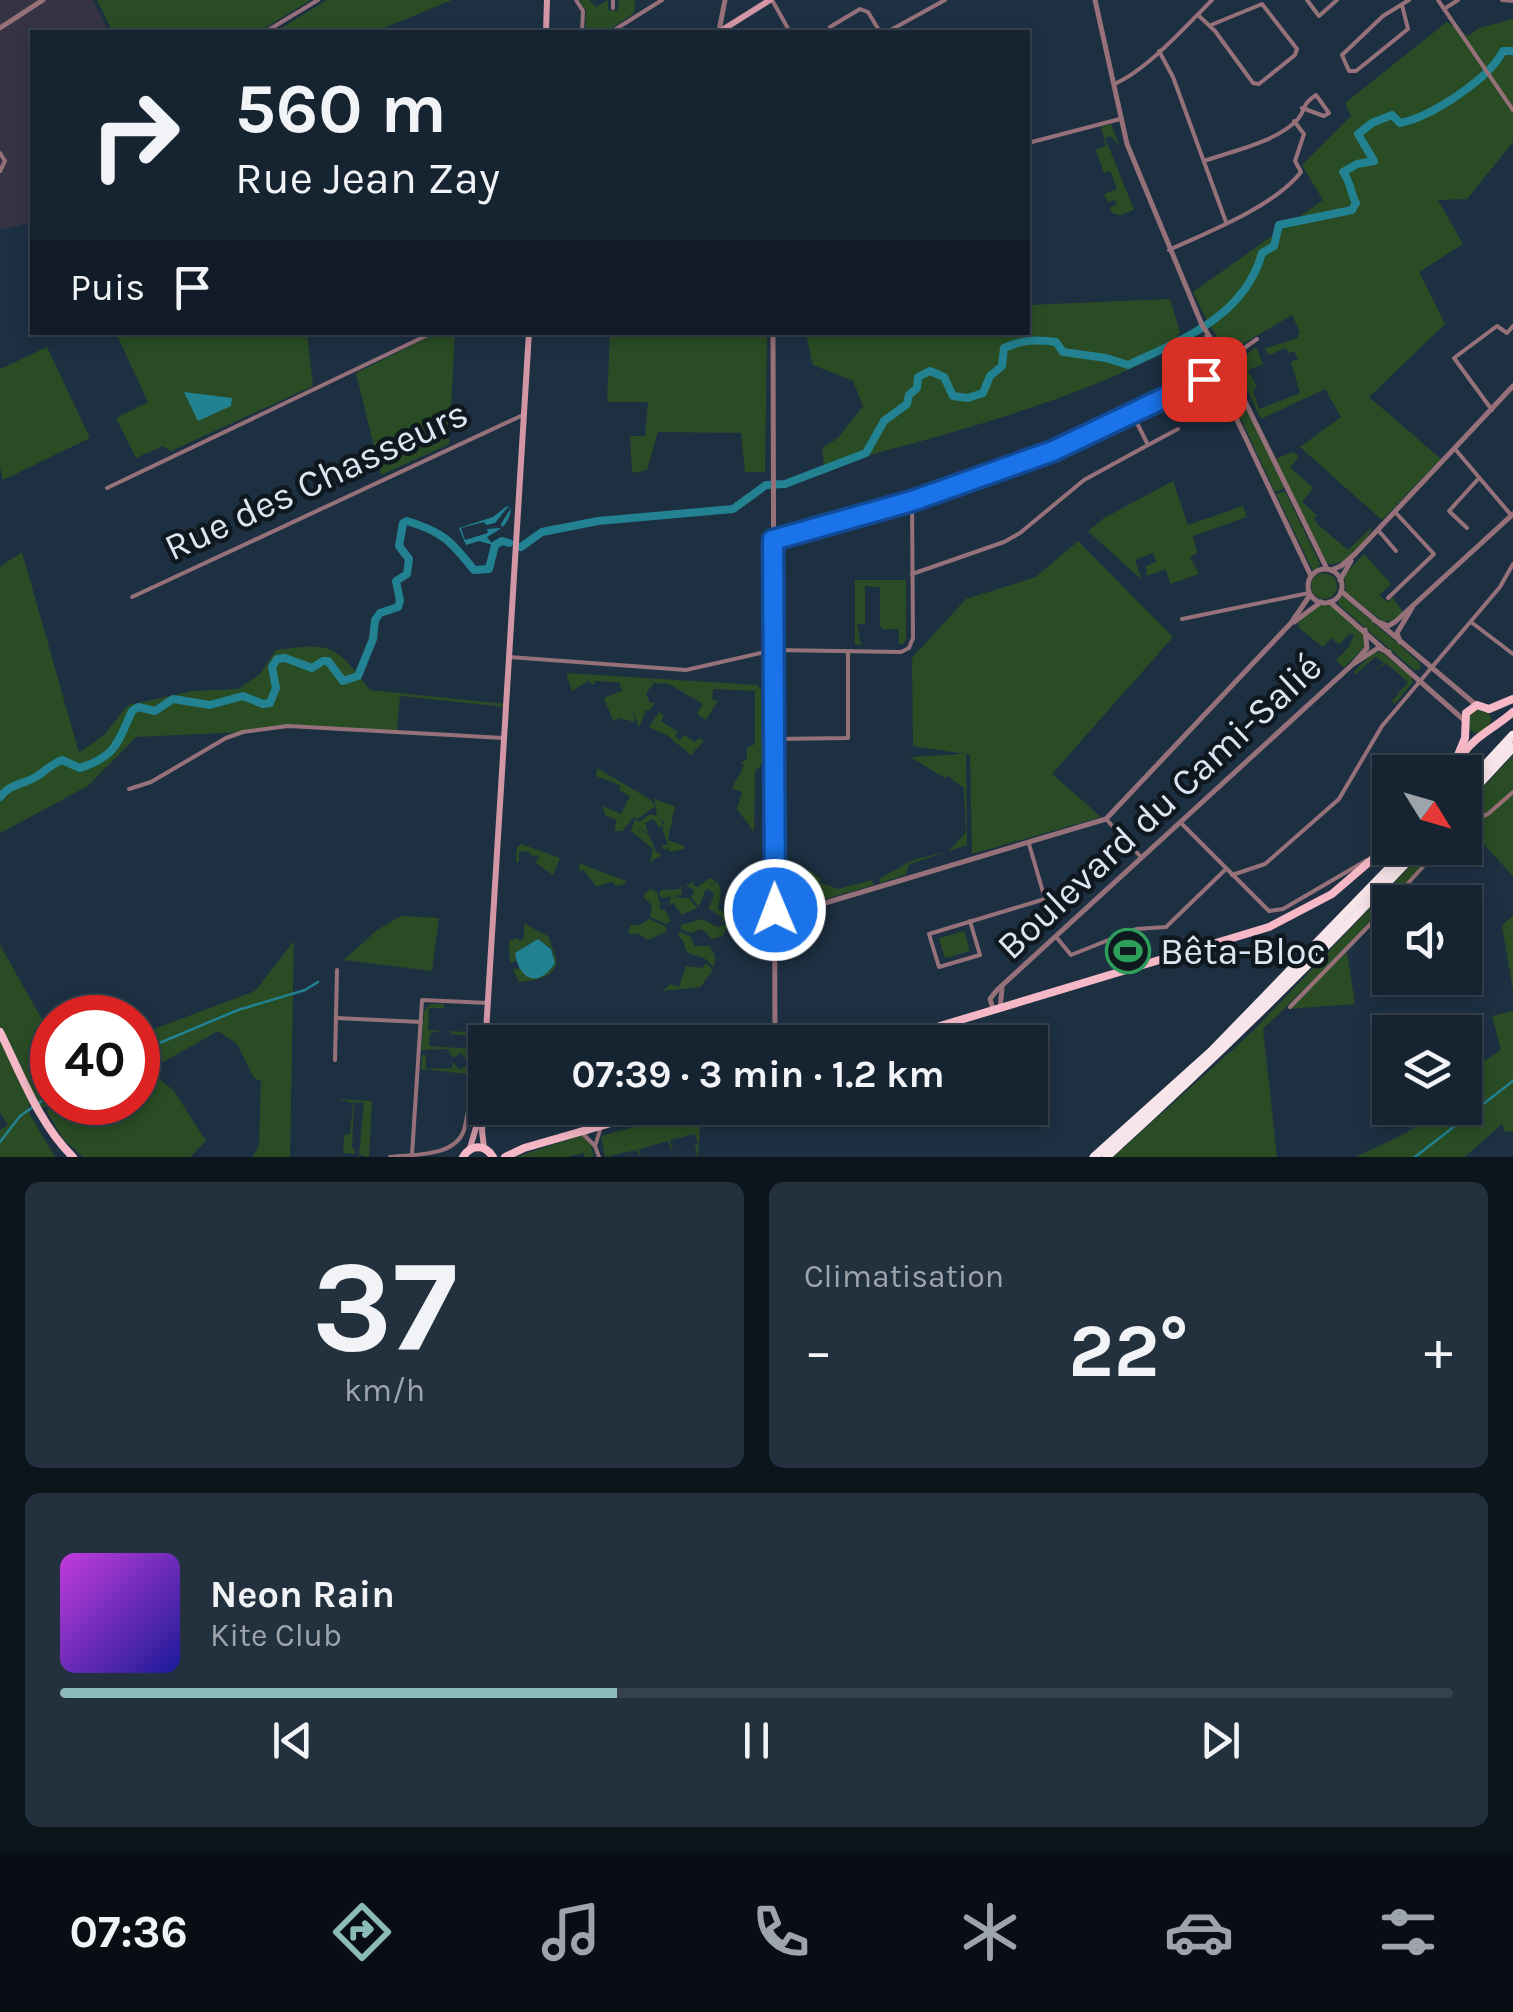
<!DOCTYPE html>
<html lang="fr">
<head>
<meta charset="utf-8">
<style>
  body { margin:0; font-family:Karla,sans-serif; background:#23303e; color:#f1f3f6; height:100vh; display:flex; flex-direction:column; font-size:38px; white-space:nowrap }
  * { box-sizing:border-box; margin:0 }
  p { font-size:32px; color:#9ea4ac }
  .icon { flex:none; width:55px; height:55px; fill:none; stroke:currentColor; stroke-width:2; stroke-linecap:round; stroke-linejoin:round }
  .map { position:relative; height:1157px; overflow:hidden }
  .drawer { display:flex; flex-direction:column; gap:25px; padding:25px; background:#0c141c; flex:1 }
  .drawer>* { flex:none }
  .top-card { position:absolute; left:30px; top:30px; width:1000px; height:305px; border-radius:0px; box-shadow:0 5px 15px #0003,0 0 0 2px #35414d; background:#162432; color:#f1f3f6; overflow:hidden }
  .needle { width:65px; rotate:127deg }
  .buttons { position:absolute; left:1372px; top:755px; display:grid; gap:20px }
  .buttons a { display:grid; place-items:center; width:110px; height:110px; border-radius:0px; background:#162432; box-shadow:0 5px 15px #0003,0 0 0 2px #35414d; font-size:50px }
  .speed { position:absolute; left:30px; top:995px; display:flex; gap:20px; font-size:50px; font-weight:700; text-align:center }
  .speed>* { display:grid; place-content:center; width:130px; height:130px; border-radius:50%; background:#162432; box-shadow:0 5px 15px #0003,0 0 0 2px #35414d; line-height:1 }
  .speed .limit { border:15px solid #d22; background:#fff; color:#111 }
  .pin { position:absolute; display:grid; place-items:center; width:85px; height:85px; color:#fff; margin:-42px; border-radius:20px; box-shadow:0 5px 15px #0006 }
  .me { position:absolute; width:110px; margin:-55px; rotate:359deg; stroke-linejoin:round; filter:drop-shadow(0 0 8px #0008) }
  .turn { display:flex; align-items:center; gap:35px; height:210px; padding:0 40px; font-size:45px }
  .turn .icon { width:130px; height:130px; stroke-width:2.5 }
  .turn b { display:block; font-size:70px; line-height:85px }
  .then { display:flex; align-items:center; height:95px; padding:0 40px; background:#0003; gap:20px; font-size:38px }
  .big { font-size:75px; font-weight:700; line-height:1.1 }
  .drawer .widget { flex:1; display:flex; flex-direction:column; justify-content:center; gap:15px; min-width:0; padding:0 35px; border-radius:15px; background:#23303e }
  .drawer .dial { align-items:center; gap:0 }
  .dial b { font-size:130px; line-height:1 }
  .song { display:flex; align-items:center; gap:30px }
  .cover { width:120px; height:120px; border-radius:15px; background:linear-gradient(135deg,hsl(290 70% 55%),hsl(240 70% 35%)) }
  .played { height:10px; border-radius:5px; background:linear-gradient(90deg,#8bbbb9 40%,#35414d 40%) }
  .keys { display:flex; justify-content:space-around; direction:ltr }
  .heat { display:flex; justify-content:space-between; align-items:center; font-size:55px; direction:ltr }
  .drawer .tiles { flex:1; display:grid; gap:25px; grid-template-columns:1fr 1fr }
  .widget:last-child { grid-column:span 2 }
  .trip { position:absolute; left:468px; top:1025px; width:580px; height:100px; border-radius:0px; background:#162432; box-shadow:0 5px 15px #0003,0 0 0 2px #35414d; font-weight:700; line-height:100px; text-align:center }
  .menu { display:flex; height:160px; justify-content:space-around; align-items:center; background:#090e14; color:#9ea4ac }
  .menu .icon { width:70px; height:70px }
  .menu .on { color:#8bbbb9 }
  .menu b { font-size:45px; color:#f1f3f6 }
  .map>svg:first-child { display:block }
</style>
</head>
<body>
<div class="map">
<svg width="1513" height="1157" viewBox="0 0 1513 1157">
  <rect width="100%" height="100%" fill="#1d3042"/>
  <polygon fill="#363344" points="0,0 93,0 109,32 32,32 32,126 29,129 32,141 32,222 0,230"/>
  <g fill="#294c25">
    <polygon points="97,0 311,0 258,32 113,32"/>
    <polygon points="327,0 452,0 374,32 275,32"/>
    <polygon points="579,0 589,0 596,7 608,0 608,10 617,11 619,0 635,0 634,13 606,32 585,32 586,11"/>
    <path d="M1513,19V142L1467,199L1438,200L1463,244L1419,272L1445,324L1369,397L1441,459L1382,520L1300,447L1341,417L1325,389L1261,419L1243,381L1244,356L1256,347L1263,364L1248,370L1257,387L1253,390L1259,409L1300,393L1291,362L1298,359L1294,351L1289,353L1286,348L1269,355L1264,349L1297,338L1300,332L1292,315L1238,347C1213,345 1204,312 1193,292L1323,200L1302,165L1351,116L1345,103L1447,22L1468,36L1479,28Z"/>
    <polygon points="1111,124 1120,147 1111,136 1105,138 1134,210 1120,215 1112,213 1110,208 1117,204 1115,200 1108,202 1104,194 1117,189 1110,171 1104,173 1096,150 1106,146 1101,127"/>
    <path d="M1170,299L1180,332C1157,382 885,452 824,466L822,448L838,438L863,406L853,381L813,365L806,334L1028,332V305Z"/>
    <polygon points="439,332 455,333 449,444 381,475 356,373"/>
    <polygon points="116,333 307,333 313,386 171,451 163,446 136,458 116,418 148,402"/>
    <polygon points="767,333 765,472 745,472 741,433 658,432 647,470 632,473 630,436 645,436 648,402 607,402 610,335"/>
    <polygon points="47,347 90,438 3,480 0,467 0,369"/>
    <circle cx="1221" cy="366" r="13"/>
    <polygon points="1232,381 1234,383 1285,488 1275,492 1225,385"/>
    <path d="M1294,452L1299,457L1290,467L1313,488L1302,502L1317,515L1314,518L1317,524L1348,550L1374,525C1366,541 1345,570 1325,563L1275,459Z"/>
    <polygon points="1173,481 1188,525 1243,506 1247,517 1193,536 1197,553 1190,557 1199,574 1170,584 1166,569 1147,576 1146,566 1156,562 1153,553 1135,560 1141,579 1088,531 1104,518"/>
    <polygon points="1285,491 1320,564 1317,569 1312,569 1276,494"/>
    <polygon points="1078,541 1173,637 1052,774 1101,817 972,854 970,755 966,754 967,845 910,864 905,875 880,883 879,879 913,860 949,851 966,832 964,788 948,776 945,778 910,757 965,754 913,746 912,658 966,599 1036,577"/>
    <path d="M22,552L79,753L104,735L128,705L194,691L238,689L260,674L276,650C333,642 335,645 370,690L506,704V707L400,696L397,732L288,726L243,732L136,737L88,786L0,833V567Z"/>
    <polygon points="1364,554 1391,584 1379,595 1387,602 1392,597 1404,613 1395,620 1384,622 1346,592 1344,575"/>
    <circle cx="1324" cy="586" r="13"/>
    <polygon points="855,580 906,580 906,640 903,644 899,644 899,629 883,629 880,626 880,587 865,586 865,624 857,624 861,645 855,644"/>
    <polygon points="1340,597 1344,597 1420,663 1420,669 1414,670 1338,604"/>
    <polygon points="1324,605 1332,606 1364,633 1366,645 1344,668 1336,660 1348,648 1354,636 1350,633 1339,645 1331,638 1323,647 1299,628 1298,623 1315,606"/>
    <polygon points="1381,652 1411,676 1413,682 1395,704 1392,701 1408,682 1386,663 1375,671 1384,662 1375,657 1356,674 1354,672 1372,654"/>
    <polygon points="566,673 757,685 761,689 762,765 755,770 754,832 737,809 742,792 732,788 744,766 741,762 747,760 747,748 755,744 755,691 713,689 712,699 718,701 706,720 697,714 703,704 669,684 654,683 646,693 650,703 655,703 649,711 646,710 639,727 632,709 635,722 619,718 613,721 604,698 622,691 619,682 595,681 594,685 588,681 572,691"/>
    <circle cx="1479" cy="721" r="12"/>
    <polygon points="659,712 664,715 661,721 678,732 675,736 680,740 684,735 695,742 699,738 704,741 691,755 668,736 649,727"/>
    <polygon points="1513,755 1513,876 1465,824 1465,807"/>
    <polygon points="597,768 651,800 655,806 638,819 634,817 622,831 614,831 617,820 605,815 603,806 621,814 630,796 619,790 620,785 596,776"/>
    <polygon points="654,799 675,806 668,840 684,846 684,849 669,852 668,846 666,850 663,848 662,846 668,844 662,829 664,822 660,818 663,825 659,828 654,819 645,823 648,833 636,827 649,835 656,852 662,855 650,862 653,849 631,831 635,819 639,822 650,814 657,816"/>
    <polygon points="521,844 560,858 553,875 535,862 539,858 538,855 533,856 528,851 519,852 519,862 516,862 517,847"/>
    <polygon points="1427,848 1438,848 1360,935 1263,1029 1277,1157 1113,1157 1250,1034"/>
    <polygon points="780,860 782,896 787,899 799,895 802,887 796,876 801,872 806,876 810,872 807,868 821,879 819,882 838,889 872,880 874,885 785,911 780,908"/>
    <polygon points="579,863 626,881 625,884 615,886 614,882 596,886 584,870 580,871"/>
    <polygon points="710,878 716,881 709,885 718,882 721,891 718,909 729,915 723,922 721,922 723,918 709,909 714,894 709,889 705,891 699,907 691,898 694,890 683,883 688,885 695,880 693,884 697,887"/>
    <polygon points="681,884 682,894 674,897 689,898 697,908 682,915 673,903 669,905 671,896 662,898 659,895 661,890 680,889"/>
    <polygon points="650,889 657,892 661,910 665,910 671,921 666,924 650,917 652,906 643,896"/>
    <polygon points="1513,915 1513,990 1502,926"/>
    <polygon points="401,916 439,918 432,971 344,960 377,930"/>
    <polygon points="649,919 665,926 667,931 648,940 639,934 628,933 630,925 640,925"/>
    <polygon points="702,919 717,927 729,923 723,936 712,939 702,929 691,933 681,929 681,925"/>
    <path d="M524,923L549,937C550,945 557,955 556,962C556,978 531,981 519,982L513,969L555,963L552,949L538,939L515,953L516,961L510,963L509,941L516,938L520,941L524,937Z"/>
    <polygon points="964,931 970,951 945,958 939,938"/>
    <polygon points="680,932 690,936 695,946 710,946 715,956 714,967 704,958 687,953 683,940 677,935"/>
    <polygon points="294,941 290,1157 253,1157 259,1145 261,1081 254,1078 237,1044 218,1031 149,1070 174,1091 206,1141 190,1157 83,1157 63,1139 46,1110 67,1103 138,1102 138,1075 143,1073 138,1074 138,1035 255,991"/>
    <polygon points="0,945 52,1037 52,1102 58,1103 45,1107 29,1104 30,1115 55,1157 0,1157 0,1130 8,1125 0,1112"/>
    <polygon points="1347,952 1355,1004 1288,1009"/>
    <polygon points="706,963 713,970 700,987 662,991 671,984 679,987 686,966 703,968"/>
    <polygon points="431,1004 444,1004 444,1008 429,1008 428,1030 442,1031 430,1033 429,1046 473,1049 474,1036 451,1034 451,1031 481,1033 474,1085 467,1074 421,1069 422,1055 426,1055 426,1069 452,1068 452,1062 460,1070 469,1063 461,1053 453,1058 448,1049 421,1050 424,1011"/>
    <polygon points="1513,1011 1513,1131 1505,1132 1502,1124 1465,1157 1356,1157 1406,1133 1443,1108 1465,1108 1465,1074 1501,1050 1492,1016"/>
    <polygon points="654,1023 661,1039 659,1042 654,1042 655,1038 646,1032 641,1042 630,1042 627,1031"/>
    <polygon points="337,1099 372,1101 369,1157 359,1155 364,1103 354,1102 352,1148 355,1149 355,1154 343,1153 344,1135 350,1134 353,1103"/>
    <polygon points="701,1108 698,1157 695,1156 697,1155 695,1144 698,1143 695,1134 670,1140 674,1157 668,1141 639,1149 641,1157 636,1150 605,1157 601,1136"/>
    <polygon points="588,1133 594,1157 585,1157 584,1153 566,1157 516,1157"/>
  </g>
  <g fill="#238291">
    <polygon points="184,392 232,398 231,406 198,421"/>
    <path d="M507,506L511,508C509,526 500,529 487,537L493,545L479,541L466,545L459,528L493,517Z"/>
    <path d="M538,939L551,949L555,963C539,988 519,981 515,953Z"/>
  </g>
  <polygon fill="#1d3042" points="508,507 511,508 501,524 502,528 487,529 488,533 465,540 461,528 484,522 486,525 495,523"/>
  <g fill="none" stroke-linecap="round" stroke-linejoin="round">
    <g stroke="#238291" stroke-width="2.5">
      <polyline points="138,1052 238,1010 305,990 318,982"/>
      <polyline points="0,1142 20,1116 52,1094"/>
      <polyline points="1415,1157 1513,1081"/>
    </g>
    <g stroke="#238291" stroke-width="8">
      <path d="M521,547L542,532L598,521L733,509L766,485L785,484L866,453L884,421L907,404L909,395L917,388L918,377L930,371L944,377L953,396L968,398L983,393L990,376L1002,366L1004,348C1022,340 1036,339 1056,342L1063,352L1106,358L1128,365C1182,340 1245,316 1262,253L1274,246L1279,225L1352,210L1356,203C1350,192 1351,182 1343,172L1357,164L1374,161L1358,134L1372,123L1392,115L1400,123C1431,117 1489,79 1503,51H1513"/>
      <path d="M0,797C12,782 25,785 39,775C47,769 52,764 62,760L80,768C116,756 117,744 132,711L138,707L155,711L173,699L210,705L243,696L263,704L270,703L276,688L272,667L277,659L285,658L312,668L323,661H328L343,681L358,676L373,639L375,620L380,613L398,607L400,601L396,581L407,574L409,559L399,546L403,523L407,521C443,532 451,541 474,570L489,569L495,545L502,541L509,543"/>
    </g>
    <g stroke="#967179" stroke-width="4">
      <polyline points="576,0 583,11 582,32"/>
      <polyline points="772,0 790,32"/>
      <polyline points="1307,0 1319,16 1337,0"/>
      <polyline points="1438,0 1513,110"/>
      <polyline points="1502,0 1513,1"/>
      <polyline points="1402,5 1408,29 1356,71 1349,71 1342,55 1383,16 1409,0"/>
      <polyline points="613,8 613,0"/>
      <polyline points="1444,9 1458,0"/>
      <polyline points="1198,15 1215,31 1253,83 1259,84 1295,55 1297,49 1262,4 1211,25"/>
      <polyline points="265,32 318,0"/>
      <polyline points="611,32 662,0"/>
      <polyline points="829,32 830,27 860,9 868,12 880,32"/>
      <polyline points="887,32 945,0"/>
      <polyline points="1159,51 1173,77 1226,222"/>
      <path d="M1114,84C1147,70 1186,26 1212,0"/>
      <polyline points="1028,143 1120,119"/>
      <polyline points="0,153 5,161 0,171"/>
      <path d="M1204,161C1232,151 1277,142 1298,119C1307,108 1301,105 1316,95L1329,113L1324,116L1302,108"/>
      <path d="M1169,250C1208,232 1275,206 1301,172L1295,161L1304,134L1294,121"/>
      <polyline points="1227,351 1243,349 1257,339"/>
      <polyline points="1492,410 1454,358 1497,326 1507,333 1513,326"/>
      <polyline points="1148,445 1178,429"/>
      <polyline points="1455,449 1511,515"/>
      <polyline points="107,488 434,332"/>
      <polyline points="1467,528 1449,511 1479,478"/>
      <polyline points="1378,530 1396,551"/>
      <path d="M773,539C867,514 960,487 1051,452C1101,432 1148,405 1195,380L1211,378"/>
      <polyline points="912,574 1004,542 1020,533 1084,480 1148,445 1133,415"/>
      <polyline points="132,597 523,415"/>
      <polyline points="1388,598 1434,554 1395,512"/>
      <polyline points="1182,619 1309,593"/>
      <polyline points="1471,622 1513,654"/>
      <polyline points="509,657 686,670 774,650 901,652 909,648 913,638 912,501"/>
      <polyline points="774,739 848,738 848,652"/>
      <polyline points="129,789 151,782 226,738 243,732 288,726 504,738"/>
      <polyline points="1106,819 1140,856"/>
      <polyline points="1181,823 1269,911 1283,909 1367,860"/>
      <polyline points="1465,824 1488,814 1513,792"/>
      <polyline points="1232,875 1265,864 1339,799 1382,726 1500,587 1513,564"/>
      <polyline points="1391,902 1440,848"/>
      <polyline points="970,921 980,955 939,967 929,934 1045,899 1029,844"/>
      <polyline points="1057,938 1071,955 1136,929 1166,927 1226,869"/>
      <polyline points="1290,1007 1390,904"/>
      <polyline points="336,1018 421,1022"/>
      <polyline points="335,1060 337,970"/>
      <polyline points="581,1132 595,1146 599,1157"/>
      <polyline points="595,1146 601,1127"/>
      <polyline points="412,1155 422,1000 488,1003"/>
      <path d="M390,1157C415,1154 455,1157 464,1130C467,1119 468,1107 471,1096L480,1094"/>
    </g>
    <g stroke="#967179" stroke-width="5">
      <polyline points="1095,0 1127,144 1202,325 1215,345 1235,357 1236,383 1327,569"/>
      <polyline points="0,28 43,0"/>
      <polyline points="719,31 725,0"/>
      <polyline points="773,332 775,1042"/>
      <path d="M1207,336C1210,354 1198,374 1219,382L1235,375"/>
      <polyline points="1219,382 1311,576"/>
      <circle cx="1325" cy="586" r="17"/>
      <polyline points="1331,570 1341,566 1355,554 1513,386"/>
      <polyline points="1340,580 1351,561"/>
      <polyline points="1341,591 1475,704"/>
      <polyline points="1330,602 1464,720"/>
      <polyline points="1374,620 1388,626 1395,622 1513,514"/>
      <polyline points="1294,622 1321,602"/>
      <polyline points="1400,642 1397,633 1412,608"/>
      <polyline points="1355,663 1378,648 1389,652"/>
      <polyline points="775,918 1106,819 1291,623 1310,595"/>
      <polyline points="993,1009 990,999 997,990 1353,664 1367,648 1365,630"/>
      <polyline points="1000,1009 1002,988"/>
    </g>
    <g stroke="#d296a4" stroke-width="6">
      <polyline points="546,32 547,0"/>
      <polyline points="719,32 770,0"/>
      <polyline points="470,1148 477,1124 486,1032 529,332"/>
      <polyline points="484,1148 482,1131 485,1070"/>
    </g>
    <g stroke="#f6b8c6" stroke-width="8">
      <polyline points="1489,709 1513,699"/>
      <path d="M1462,755C1476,735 1495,728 1513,712"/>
      <polyline points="1451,772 1465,738 1466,713 1477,705 1489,709"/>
      <path d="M0,1032C21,1074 39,1124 73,1157"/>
      <polyline points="872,1042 893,1036"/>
      <polyline points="887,1042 1269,927 1332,894 1390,844"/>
      <path d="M463,1157C471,1144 485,1144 493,1157"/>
      <polyline points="505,1157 524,1148 663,1108"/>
    </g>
    <g stroke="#f8e5e9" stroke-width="9">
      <polyline points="1465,787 1513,735"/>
      <polyline points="1465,799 1513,747"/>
      <polyline points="1094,1157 1213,1050 1409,848"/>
      <path d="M1106,1157C1215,1058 1319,956 1420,848"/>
    </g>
  </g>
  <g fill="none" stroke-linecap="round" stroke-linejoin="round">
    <defs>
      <polyline id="route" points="775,910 773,540 912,501 1053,451 1204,379"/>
    </defs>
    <use href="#route" stroke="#114b97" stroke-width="25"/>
    <use href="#route" stroke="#1a73e8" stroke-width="18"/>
  </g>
  <defs>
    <symbol id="stadium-ring" viewBox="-11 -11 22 22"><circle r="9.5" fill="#0f171f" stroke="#2e9e5b" stroke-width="1.5"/><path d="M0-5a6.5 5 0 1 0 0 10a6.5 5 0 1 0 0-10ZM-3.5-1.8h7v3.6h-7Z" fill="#2e9e5b"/></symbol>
  </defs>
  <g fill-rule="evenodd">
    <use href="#stadium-ring" x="1103" y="926" width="50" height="50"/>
  </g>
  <g text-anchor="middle" stroke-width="9" stroke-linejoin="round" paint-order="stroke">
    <g font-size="38" fill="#dae6f2" stroke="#0f171f">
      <text transform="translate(316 480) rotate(-25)" y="13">Rue des Chasseurs</text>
      <text transform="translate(1159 806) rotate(-43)" y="13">Boulevard du Cami-Salié</text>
    </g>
    <g font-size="38" fill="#dae6f2" stroke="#0f171f" text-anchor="start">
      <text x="1160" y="964">Bêta-Bloc</text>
    </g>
  </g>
</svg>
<div class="buttons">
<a><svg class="needle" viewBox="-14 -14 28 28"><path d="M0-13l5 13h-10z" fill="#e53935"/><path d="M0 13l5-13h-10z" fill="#9ea4ac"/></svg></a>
<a><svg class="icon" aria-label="sound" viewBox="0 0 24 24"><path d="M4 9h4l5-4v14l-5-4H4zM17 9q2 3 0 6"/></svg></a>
<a><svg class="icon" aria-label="layers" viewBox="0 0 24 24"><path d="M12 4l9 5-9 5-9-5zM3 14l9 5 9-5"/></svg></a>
</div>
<div class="speed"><div class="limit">40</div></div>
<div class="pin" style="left:1204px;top:379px;background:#d93025"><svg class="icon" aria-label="arrive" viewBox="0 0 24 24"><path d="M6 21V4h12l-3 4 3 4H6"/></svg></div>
<svg class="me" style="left:775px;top:910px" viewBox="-20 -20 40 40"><circle r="17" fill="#1a73e8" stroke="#fff" stroke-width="3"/><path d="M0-11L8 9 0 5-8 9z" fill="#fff"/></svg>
<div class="trip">07:39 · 3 min · 1.2 km</div>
<div class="top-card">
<div class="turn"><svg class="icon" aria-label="right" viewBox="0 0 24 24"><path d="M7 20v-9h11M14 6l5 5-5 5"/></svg><div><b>560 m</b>Rue Jean Zay</div></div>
<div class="then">Puis<svg class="icon" aria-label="arrive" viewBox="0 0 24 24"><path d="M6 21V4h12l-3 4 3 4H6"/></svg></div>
</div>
</div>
<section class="drawer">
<div class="tiles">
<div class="widget dial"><b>37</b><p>km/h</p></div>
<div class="widget"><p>Climatisation</p>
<div class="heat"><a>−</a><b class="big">22°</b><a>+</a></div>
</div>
<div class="widget">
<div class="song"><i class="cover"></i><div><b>Neon Rain</b><p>Kite Club</p></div></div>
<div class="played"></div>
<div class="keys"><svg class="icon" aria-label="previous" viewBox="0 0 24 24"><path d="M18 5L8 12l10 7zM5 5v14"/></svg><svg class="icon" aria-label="pause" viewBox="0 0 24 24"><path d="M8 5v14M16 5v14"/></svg><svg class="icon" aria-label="next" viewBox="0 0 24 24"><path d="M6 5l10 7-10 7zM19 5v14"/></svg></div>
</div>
</div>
</section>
<nav class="menu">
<b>07:36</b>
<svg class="icon on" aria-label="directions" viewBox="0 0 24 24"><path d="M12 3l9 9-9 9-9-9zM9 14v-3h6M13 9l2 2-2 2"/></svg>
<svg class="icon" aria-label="music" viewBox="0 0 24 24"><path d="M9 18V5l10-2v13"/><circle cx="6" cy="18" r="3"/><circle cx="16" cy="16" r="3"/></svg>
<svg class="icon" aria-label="phone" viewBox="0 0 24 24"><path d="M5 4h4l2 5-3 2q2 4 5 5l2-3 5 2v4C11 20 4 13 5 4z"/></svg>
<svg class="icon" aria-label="climate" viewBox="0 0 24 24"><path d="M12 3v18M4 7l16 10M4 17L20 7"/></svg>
<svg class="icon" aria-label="car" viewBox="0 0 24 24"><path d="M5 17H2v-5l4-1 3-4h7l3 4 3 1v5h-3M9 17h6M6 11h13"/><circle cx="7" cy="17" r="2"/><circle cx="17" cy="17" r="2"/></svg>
<svg class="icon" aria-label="filters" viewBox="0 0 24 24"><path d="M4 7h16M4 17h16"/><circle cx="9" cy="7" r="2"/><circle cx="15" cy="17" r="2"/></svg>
</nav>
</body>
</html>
